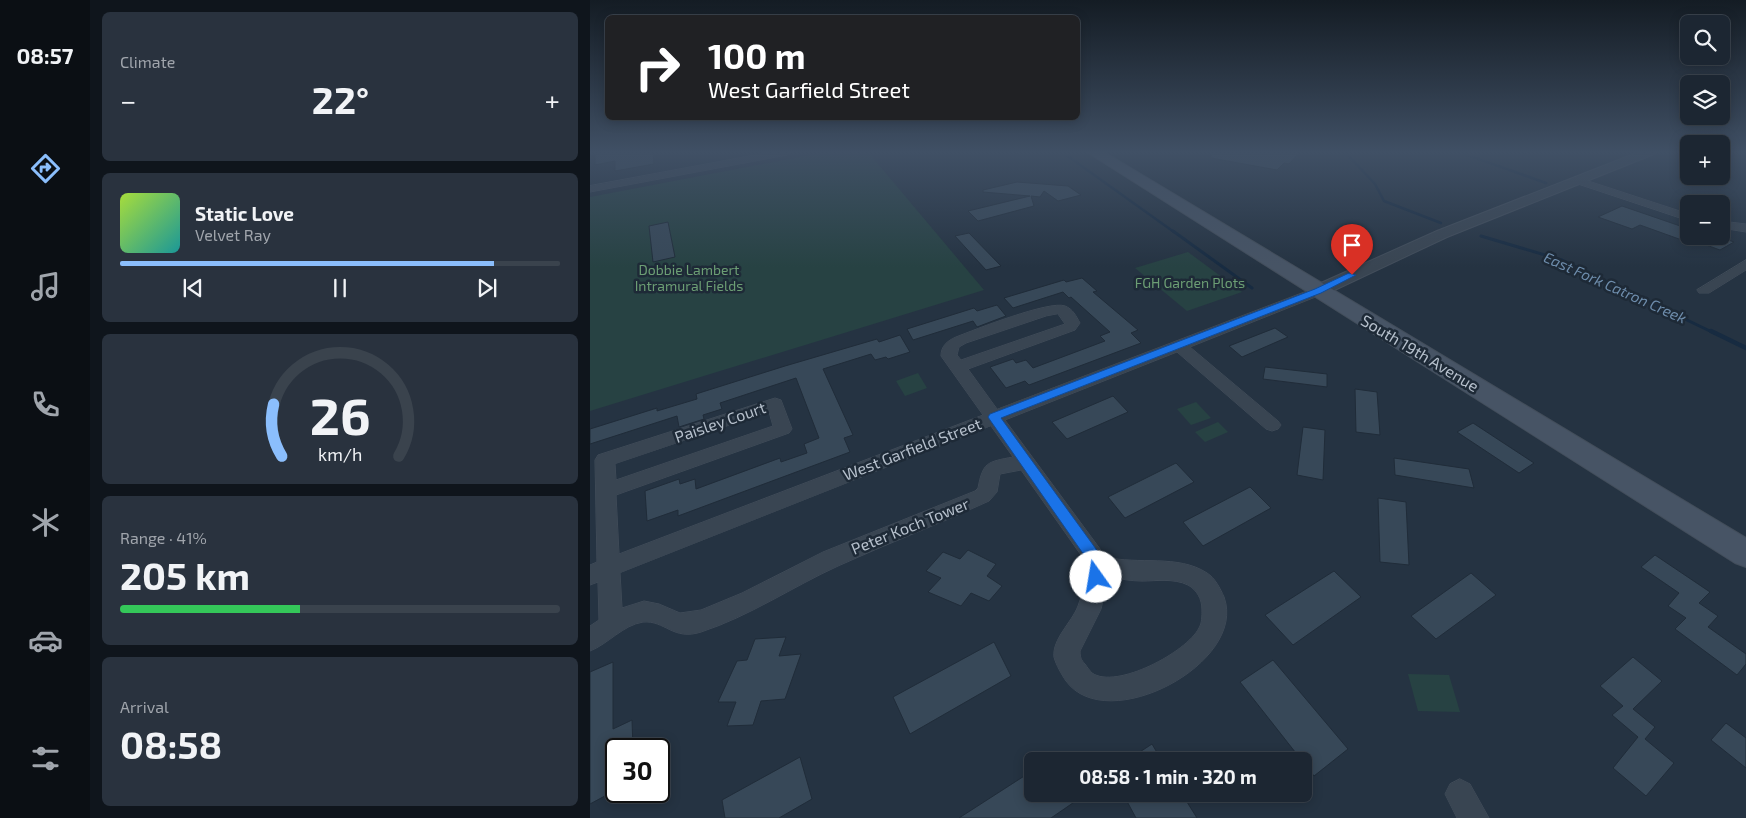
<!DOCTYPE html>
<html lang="en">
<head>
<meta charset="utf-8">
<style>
  body { margin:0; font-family:"Exo 2",sans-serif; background:#29323e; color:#f1f3f6; height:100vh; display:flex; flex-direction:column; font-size:19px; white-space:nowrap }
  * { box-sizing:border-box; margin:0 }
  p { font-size:16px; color:#a0a5ac }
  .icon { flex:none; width:28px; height:28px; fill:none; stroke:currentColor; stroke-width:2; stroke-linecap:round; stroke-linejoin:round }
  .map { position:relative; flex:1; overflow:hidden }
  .side { display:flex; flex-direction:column; gap:12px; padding:12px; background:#0f151c; width:500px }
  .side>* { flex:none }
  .banner { position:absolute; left:15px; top:15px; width:475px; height:105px; border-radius:8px; box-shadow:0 2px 12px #0003,0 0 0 1px #3a434d; background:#202124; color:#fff; overflow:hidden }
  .buttons { position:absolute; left:1090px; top:15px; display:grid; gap:10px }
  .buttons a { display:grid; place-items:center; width:50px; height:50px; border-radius:8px; background:#1c2632; box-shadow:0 2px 12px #0003,0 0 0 1px #3a434d; font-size:25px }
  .speed { position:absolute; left:15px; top:738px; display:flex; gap:10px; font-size:25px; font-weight:700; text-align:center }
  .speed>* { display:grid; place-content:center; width:65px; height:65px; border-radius:50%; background:#1c2632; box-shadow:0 2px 12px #0003,0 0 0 1px #3a434d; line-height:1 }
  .speed .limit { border:2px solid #111; border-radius:8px; background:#fff; color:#111 }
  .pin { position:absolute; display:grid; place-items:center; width:42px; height:42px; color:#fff; margin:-51px -21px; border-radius:50% 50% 50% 0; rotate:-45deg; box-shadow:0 0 5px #0007 }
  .pin .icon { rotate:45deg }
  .me { position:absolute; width:55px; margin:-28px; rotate:347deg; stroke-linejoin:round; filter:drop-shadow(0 0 4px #0008) }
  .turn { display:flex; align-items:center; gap:18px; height:105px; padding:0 20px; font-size:22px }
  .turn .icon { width:65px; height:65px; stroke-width:2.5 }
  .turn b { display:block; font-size:35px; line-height:42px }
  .big { font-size:38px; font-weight:700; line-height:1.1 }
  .side .widget { flex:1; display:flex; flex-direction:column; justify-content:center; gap:8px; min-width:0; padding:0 18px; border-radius:8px; background:#29323e }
  .side .dial { align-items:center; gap:0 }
  .dial svg { height:130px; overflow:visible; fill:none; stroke:#3a434d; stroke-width:7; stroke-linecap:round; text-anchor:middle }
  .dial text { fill:#f1f3f6; stroke:none }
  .song { display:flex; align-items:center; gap:15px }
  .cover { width:60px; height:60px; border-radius:8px; background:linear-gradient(135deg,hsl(80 70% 55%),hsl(180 70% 35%)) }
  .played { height:5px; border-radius:2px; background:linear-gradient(90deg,#8bbefc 85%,#3a434d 85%) }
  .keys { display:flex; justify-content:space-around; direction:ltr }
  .heat { display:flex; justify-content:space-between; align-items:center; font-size:28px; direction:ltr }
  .charge { height:8px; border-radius:4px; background:linear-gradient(90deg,#34c759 41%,#3a434d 0) }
  .trip { position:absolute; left:434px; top:752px; width:288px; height:50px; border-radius:8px; background:#1c2632; box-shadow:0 2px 12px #0003,0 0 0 1px #3a434d; font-weight:700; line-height:50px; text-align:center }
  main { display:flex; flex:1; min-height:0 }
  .menu { display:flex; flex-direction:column; width:90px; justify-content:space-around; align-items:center; background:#0b0f14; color:#a0a5ac }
  .menu .icon { width:35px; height:35px }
  .menu .on { color:#8bbefc }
  .menu b { font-size:22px; color:#f1f3f6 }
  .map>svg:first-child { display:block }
</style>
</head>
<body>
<main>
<nav class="menu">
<b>08:57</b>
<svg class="icon on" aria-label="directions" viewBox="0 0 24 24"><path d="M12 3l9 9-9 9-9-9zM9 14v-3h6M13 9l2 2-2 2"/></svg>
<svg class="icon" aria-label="music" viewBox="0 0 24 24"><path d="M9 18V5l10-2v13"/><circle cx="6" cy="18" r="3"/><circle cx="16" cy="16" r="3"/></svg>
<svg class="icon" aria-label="phone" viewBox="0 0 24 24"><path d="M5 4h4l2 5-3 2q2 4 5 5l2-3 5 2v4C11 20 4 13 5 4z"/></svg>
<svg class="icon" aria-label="climate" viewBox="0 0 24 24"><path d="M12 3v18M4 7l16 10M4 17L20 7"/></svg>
<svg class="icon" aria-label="car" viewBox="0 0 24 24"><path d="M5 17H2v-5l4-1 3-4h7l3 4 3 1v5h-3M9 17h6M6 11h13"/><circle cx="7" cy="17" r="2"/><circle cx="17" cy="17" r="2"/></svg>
<svg class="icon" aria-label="filters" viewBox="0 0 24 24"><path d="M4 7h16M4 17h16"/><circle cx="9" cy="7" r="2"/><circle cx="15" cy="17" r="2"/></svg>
</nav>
<section class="side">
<div class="widget"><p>Climate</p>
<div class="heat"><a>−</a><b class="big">22°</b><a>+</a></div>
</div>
<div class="widget">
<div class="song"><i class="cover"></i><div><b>Static Love</b><p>Velvet Ray</p></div></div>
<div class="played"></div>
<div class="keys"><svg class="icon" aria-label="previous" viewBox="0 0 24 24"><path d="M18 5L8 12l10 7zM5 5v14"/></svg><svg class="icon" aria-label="pause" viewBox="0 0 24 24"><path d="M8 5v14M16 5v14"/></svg><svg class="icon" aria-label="next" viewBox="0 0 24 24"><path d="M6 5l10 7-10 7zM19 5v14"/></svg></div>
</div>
<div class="widget dial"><svg viewBox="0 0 100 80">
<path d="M14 69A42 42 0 1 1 86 69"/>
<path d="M14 69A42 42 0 0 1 9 37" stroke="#8bbefc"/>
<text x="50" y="56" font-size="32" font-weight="700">26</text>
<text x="50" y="72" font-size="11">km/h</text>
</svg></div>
<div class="widget"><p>Range · 41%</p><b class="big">205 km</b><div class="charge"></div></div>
<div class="widget"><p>Arrival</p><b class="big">08:58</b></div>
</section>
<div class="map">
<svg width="1156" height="818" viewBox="0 0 1156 818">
  <rect width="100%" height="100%" fill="#253342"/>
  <g fill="#274243">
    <polygon points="236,152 278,152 394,290 0,411 0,197"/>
    <polygon points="598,252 652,292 597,311 545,268"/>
    <polygon points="328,373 337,388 315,396 306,381"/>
    <polygon points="606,402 621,418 601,425 587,409"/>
    <polygon points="628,422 638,432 615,442 605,432"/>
    <polygon points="818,674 859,675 870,712 828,711"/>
  </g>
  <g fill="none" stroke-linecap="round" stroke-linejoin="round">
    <g stroke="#172b41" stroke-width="2.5">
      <polyline points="472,152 584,232"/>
      <polyline points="755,152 785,184 794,201 851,223"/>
      <polyline points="869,152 956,183"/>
    </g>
    <g stroke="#172b41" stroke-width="3">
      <polyline points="583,231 662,288"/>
      <polyline points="891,236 972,260 1124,333"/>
    </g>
    <polyline stroke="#172b41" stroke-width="4.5" points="1121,331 1156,348"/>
  </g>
  <g fill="#374858" stroke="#202c39">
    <polygon points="5,152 63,152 64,164 25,171 25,161 5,165"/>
    <polygon points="621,152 710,152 699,164 694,163 687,170 621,158"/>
    <polygon points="427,182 478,186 491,195 468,201 454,191 450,197 441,196 444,206 388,221 378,211 440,196 393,192 393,190"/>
    <polygon points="1032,206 1099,229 1099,234 1089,239 1050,225 1042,229 1008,217"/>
    <polygon points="78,222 85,257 63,262 59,226"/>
    <polygon points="379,233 411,266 396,270 365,236"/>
    <polygon points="1097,236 1127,236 1144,242 1130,250 1097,238"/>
    <polygon points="492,278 507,291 503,292 548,330 541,333 551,343 439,385 435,381 416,388 400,367 423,359 426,363 436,360 443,368 515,341 510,336 520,332 481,297 479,298 473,292 423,308 414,298 474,280 476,282"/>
    <polygon points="407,305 416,316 387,327 383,321 323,340 317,329 384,308 387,311"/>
    <polygon points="685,328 698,337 652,357 639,346"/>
    <polygon points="310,335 320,352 298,359 296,357 285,360 281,354 233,369 263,435 254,438 260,452 88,516 88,510 57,521 55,491 89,479 90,484 105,479 106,489 190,458 191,462 217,453 214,444 229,438 206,378 130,403 132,409 113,415 114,419 89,427 87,416 0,444 0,429 67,408 67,411 107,399 106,394 195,366 287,339 289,342"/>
    <polygon points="675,367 737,374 737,387 673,379"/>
    <polygon points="765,389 787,392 790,435 766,432"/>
    <polygon points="523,396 538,412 477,439 462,422"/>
    <polygon points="883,423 944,463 929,473 867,432"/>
    <polygon points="713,427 735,430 733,480 707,475"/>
    <polygon points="804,458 879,469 884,488 805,475"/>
    <polygon points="586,463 604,482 535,518 518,497"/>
    <polygon points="660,487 681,508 613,546 593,522"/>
    <polygon points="788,498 816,502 819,565 790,562"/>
    <polygon points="378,550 406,564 397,576 412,586 399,601 381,593 371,606 338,592 351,578 336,571 353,552 370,559"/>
    <polygon points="1065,555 1120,592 1109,603 1128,616 1118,627 1156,654 1156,664 1147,675 1085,629 1096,618 1078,606 1089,593 1051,567"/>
    <polygon points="744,571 771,597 703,645 675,615"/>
    <polygon points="881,573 906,595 846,639 821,616"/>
    <polygon points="196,637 189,656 211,654 195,699 171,701 163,725 137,726 146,702 128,702 147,661 157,660 165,639"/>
    <polygon points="404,642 421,676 320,734 303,697"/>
    <polygon points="1043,657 1072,681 1043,709 1065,727 1055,739 1084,763 1056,796 1023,768 1048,737 1022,715 1033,706 1010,686"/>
    <polygon points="683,660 758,749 724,776 650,682"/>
    <polygon points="23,662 23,729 42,720 43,749 26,749 26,790 0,804 0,672"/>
    <polygon points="1136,723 1156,738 1156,768 1121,740"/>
    <polygon points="562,744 572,761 536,761"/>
    <polygon points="210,757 222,799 189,818 135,818 132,800"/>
    <polygon points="442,771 442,794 496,794 461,818 369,818"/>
    <polygon points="533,794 592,794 607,818 546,818"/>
  </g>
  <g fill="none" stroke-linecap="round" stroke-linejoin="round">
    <defs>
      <g id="minor">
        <polygon points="181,152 202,152 197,155 0,192 0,186"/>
        <polygon points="986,177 1099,214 1099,221 982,182 981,180"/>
        <polygon points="1131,221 1156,224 1156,232 1131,228"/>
        <polygon points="1156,260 1156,270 1119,293 1109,293 1107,290"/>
        <path d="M728,287L733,288L735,291L733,294L600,347L688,421L691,425L688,429L682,431L676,429L587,352L415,420L516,557C548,565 588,554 617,573C625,578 630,588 634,597C658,663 517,737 476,681C472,675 466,665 464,657C462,639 482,622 488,606C493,594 495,579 498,565L431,470L410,474L407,492L399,501C350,524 298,543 248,566C202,587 160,616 111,632C83,641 75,620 53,622C33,625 18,644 0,651V626L9,620L8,582L0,585V565L7,562L5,460L8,455L185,398L191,400L202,429L199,433L26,495L29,554L393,415L351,356C351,346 357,341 366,337C384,330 460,300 475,306C483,309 486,316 490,323L485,330L378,369L407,409ZM468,314L475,324L371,360L367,355L369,347L376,343L456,316ZM179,412L183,426L26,480L25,464ZM401,426L423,457C397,462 393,462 388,488L385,491L233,552L152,593L111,610L90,613L69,604L54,601L32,608L30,573ZM518,576C529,579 541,581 552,581C566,581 584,578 598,585C607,590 612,599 612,610C612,616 612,623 609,628C597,652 526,690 502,673C500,671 497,667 495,664C491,660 490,657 490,651L511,609Z"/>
        <polygon points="870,779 880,784 899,818 867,818 855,794 860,784"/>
      </g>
      <polygon id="tertiary" points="1049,152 1066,152 1064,154 857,237 734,295 722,295 720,291 722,287 847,231"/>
      <polygon id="secondary" points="497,152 514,152 1156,538 1156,567 1145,563"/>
    </defs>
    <use href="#minor" stroke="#434e5b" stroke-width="1"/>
    <use href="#tertiary" stroke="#434e5b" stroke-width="2"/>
    <use href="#secondary" stroke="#434e5b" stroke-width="2"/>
    <use href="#minor" fill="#394552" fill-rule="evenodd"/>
    <use href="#tertiary" fill="#394552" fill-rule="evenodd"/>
    <use href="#secondary" fill="#475465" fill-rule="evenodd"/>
  </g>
  <linearGradient id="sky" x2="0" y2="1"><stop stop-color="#141c24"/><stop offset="0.57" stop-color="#405065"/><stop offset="1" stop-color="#405065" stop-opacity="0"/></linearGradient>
  <rect width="1156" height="267" fill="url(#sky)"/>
  <polygon fill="#1a73e8" stroke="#114b97" points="759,273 766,275 731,293 411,418 514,560 516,564 512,581 506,583 501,581 499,577 501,565 400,420 398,417 400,414 725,289"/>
  <g text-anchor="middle" stroke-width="5" stroke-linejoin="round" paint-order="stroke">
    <g font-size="14" fill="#6c9e74" stroke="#1e2a37">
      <text x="99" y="275">Dobbie Lambert<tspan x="99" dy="16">Intramural Fields</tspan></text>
      <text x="600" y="288">FGH Garden Plots</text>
    </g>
    <g font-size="15" font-style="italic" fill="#6e8dac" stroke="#1e2a37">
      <text transform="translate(1025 288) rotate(24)" y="5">East Fork Catron Creek</text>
    </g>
    <g font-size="16" fill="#b6c0cc" stroke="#1e2a37">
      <text transform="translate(830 353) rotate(31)" y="6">South 19th Avenue</text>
      <text transform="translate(130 422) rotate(-19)" y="6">Paisley Court</text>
      <text transform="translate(322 449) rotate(-21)" y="6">West Garfield Street</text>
      <text transform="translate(320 526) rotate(-22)" y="6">Peter Koch Tower</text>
    </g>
  </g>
</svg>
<div class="buttons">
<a><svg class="icon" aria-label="search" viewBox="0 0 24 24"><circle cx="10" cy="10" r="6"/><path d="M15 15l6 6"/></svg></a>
<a><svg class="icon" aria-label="layers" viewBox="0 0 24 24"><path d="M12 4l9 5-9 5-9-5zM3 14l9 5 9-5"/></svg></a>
<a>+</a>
<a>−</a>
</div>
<div class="speed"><div class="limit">30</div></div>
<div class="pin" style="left:762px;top:275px;background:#d93025"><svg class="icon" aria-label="arrive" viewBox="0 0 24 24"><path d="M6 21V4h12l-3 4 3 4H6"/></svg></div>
<svg class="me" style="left:506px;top:577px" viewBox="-20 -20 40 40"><circle r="19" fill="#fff"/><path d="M0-13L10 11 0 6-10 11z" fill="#1a73e8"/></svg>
<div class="trip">08:58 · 1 min · 320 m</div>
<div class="banner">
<div class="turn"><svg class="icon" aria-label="right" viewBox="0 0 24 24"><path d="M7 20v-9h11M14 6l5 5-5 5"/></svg><div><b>100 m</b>West Garfield Street</div></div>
</div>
</div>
</main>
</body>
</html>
